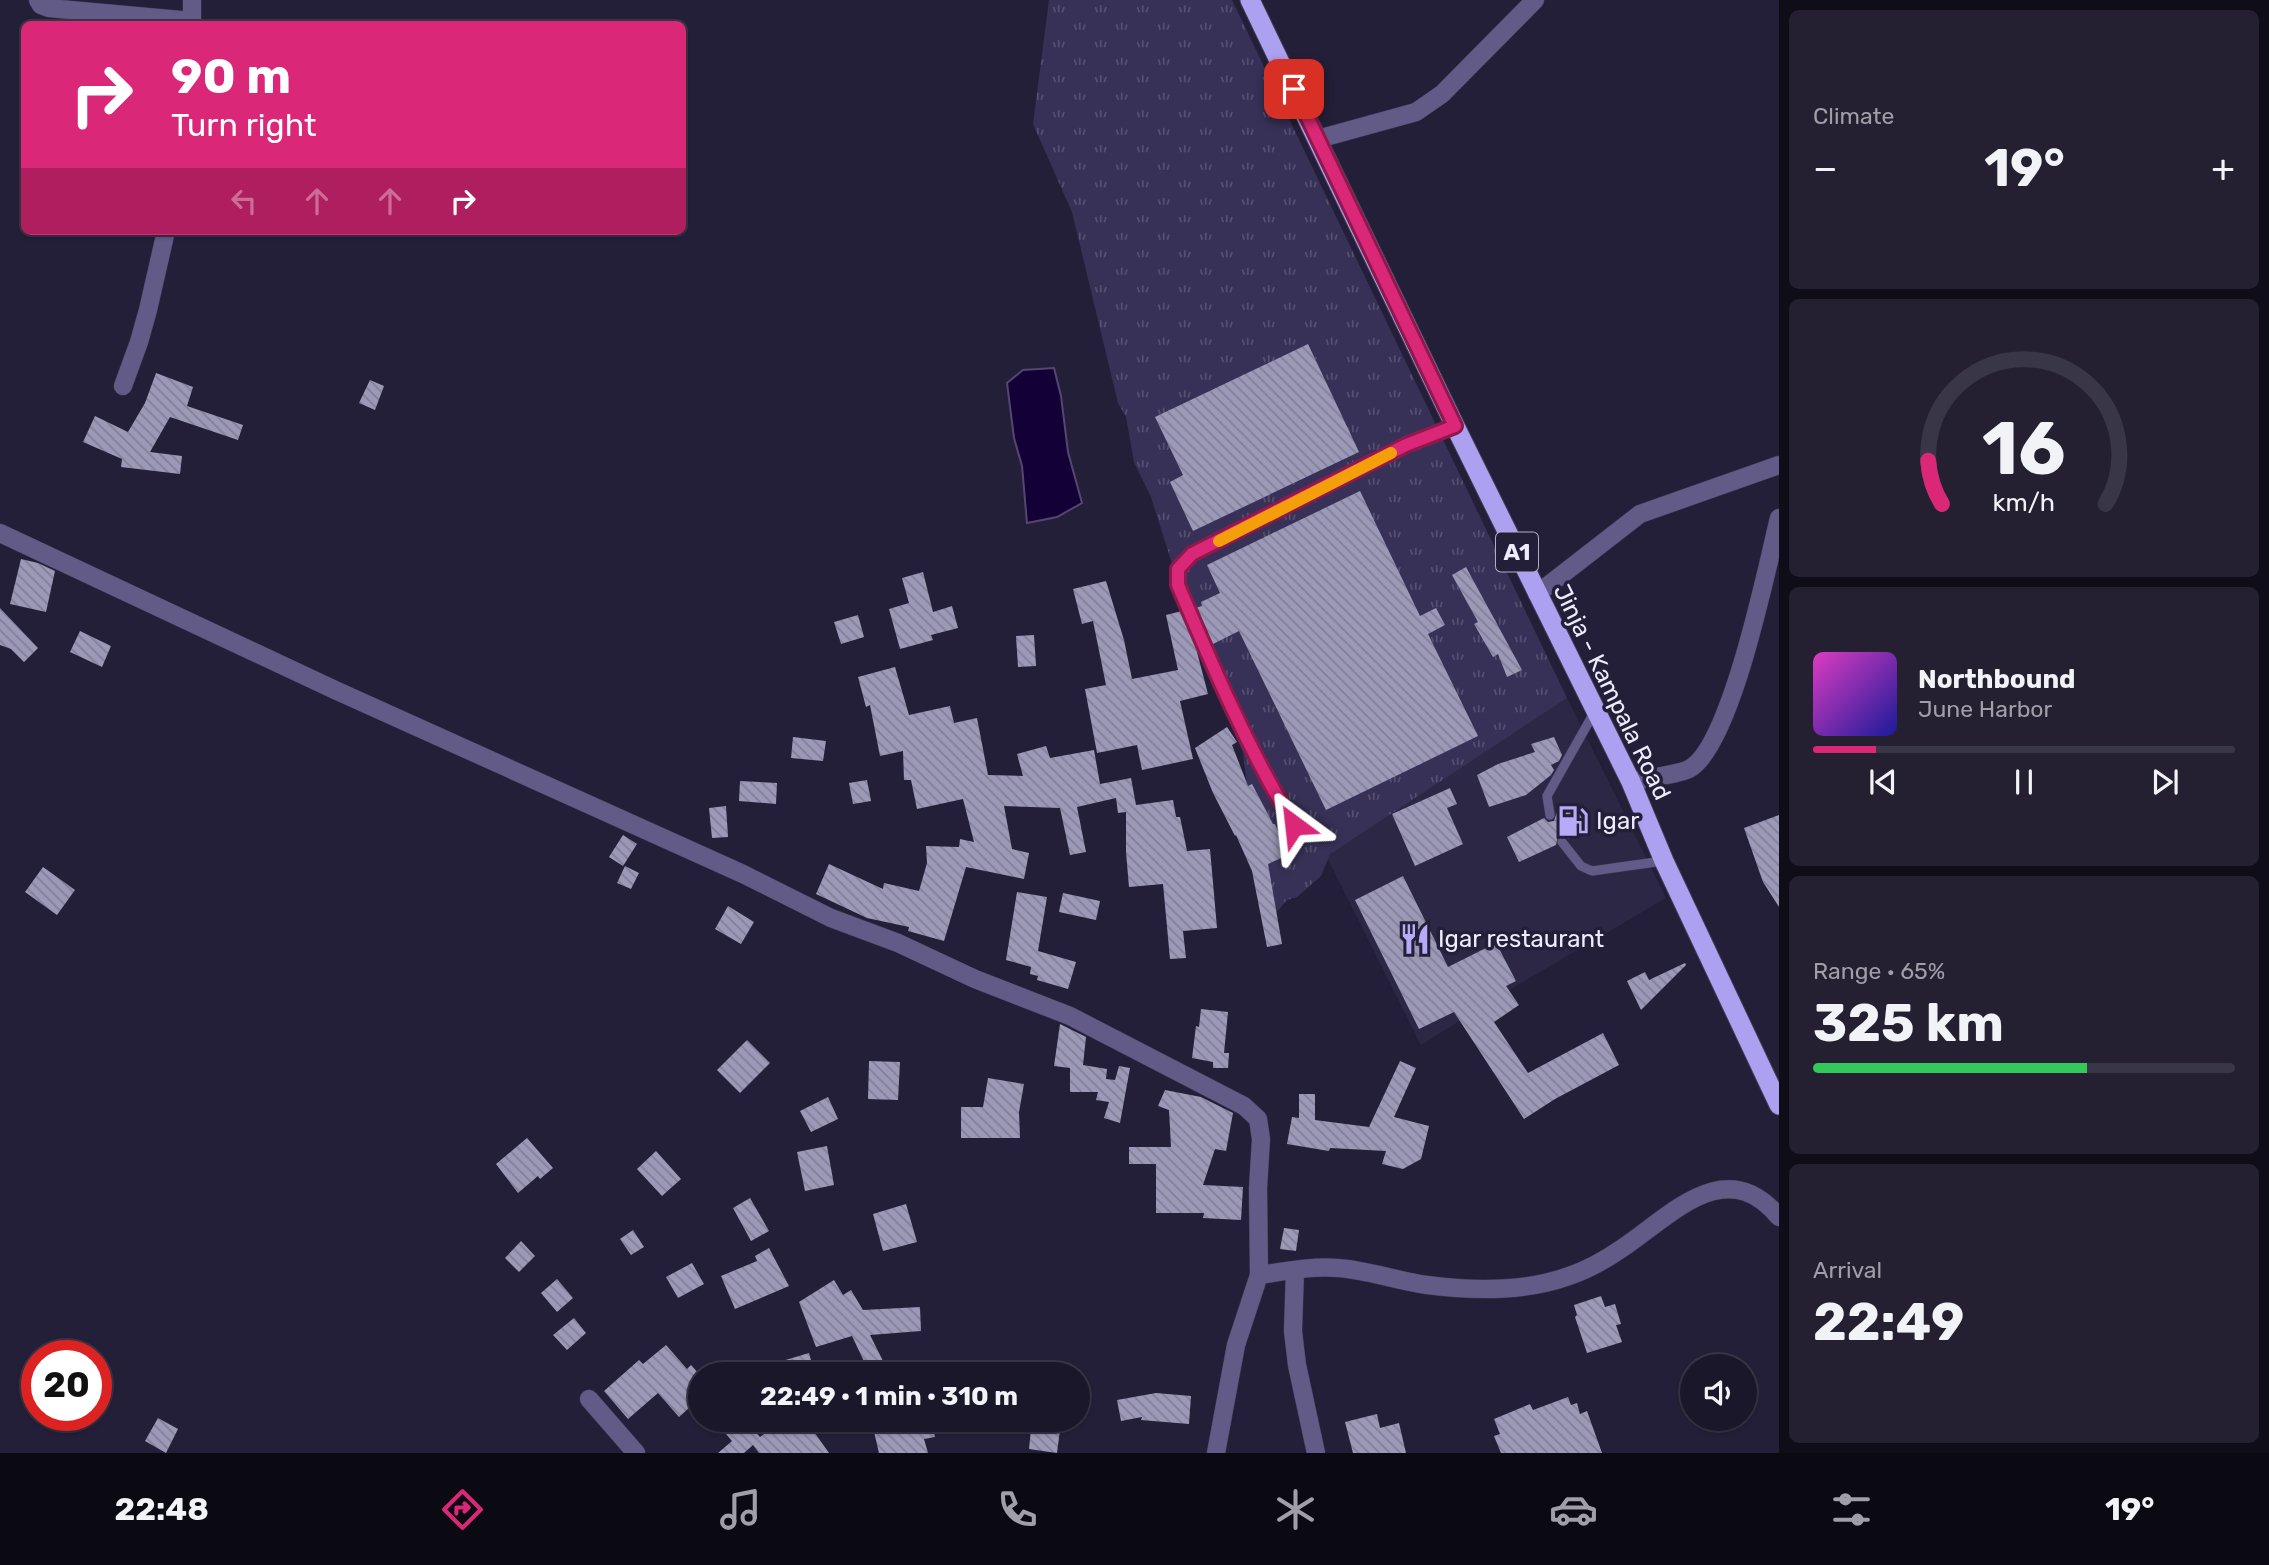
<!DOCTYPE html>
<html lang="en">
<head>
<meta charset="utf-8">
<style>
  body { margin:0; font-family:Rubik,sans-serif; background:#242032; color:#f1f3f6; height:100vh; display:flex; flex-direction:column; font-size:26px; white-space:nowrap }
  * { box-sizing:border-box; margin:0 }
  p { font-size:23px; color:#a09fa8 }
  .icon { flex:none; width:38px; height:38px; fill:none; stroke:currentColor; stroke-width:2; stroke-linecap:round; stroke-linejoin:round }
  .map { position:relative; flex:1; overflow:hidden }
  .drawer { display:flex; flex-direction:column; gap:10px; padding:10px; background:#0f0d17; width:490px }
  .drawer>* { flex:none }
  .guide { position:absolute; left:21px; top:21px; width:665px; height:214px; border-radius:10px; box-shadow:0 2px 5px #0004,0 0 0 2px #393647; background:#db2777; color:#fff; overflow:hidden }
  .buttons { position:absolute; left:1680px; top:1354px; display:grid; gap:14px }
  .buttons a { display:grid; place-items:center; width:77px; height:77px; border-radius:50%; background:#1b172a; box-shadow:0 2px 5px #0004,0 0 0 2px #393647; font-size:35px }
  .speed { position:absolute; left:21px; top:1340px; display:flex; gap:14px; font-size:35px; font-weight:700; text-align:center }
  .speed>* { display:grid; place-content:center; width:91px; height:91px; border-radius:50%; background:#1b172a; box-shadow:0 2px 5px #0004,0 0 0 2px #393647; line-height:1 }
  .speed .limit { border:10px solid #d22; background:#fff; color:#111 }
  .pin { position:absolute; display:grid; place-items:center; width:60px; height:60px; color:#fff; margin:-30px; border-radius:14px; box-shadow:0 4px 10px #0006 }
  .me { position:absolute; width:77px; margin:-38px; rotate:330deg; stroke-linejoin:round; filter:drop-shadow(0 0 5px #0008) }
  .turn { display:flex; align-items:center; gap:24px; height:147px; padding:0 35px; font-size:32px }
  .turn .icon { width:91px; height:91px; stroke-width:2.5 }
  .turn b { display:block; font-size:49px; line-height:60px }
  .lanes { display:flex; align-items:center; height:66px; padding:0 35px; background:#0003; justify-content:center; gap:35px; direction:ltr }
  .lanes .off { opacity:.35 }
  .big { font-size:52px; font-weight:700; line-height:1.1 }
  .drawer .widget { flex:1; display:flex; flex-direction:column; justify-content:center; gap:10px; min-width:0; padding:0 24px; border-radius:10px; background:#242032 }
  .drawer .dial { align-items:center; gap:0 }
  .dial svg { height:182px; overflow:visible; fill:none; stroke:#393647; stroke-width:7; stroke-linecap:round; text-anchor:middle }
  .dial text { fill:#f1f3f6; stroke:none }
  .song { display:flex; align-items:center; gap:21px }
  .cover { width:84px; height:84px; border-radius:10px; background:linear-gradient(135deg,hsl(310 70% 55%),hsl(240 70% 35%)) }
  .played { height:7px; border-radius:4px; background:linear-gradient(90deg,#db2777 15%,#393647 15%) }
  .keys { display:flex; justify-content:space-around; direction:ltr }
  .heat { display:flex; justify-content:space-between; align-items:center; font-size:38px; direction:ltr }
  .charge { height:10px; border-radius:5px; background:linear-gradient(90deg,#34c759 65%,#393647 0) }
  .trip { position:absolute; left:688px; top:1362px; width:402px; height:70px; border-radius:35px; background:#1b172a; box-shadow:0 2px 5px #0004,0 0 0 2px #393647; font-weight:700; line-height:70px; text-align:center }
  .dock { display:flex; height:112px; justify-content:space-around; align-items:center; background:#0b0911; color:#a09fa8 }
  .dock .icon { width:49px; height:49px }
  .dock .active { color:#db2777 }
  .dock b { font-size:32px; color:#f1f3f6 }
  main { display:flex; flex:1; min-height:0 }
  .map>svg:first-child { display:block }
</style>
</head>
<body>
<main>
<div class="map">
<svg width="1779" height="1453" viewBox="0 0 1779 1453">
  <defs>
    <pattern id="grass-tufts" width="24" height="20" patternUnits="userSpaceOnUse" patternTransform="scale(1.75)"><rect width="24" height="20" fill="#383157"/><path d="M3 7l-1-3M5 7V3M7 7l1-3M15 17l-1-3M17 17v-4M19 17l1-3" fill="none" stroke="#554f70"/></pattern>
    <pattern id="building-back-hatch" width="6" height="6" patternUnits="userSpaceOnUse" patternTransform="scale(1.75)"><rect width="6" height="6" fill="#9c98b7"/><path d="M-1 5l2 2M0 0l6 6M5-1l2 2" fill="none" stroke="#827f97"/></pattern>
  </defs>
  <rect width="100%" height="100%" fill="#241f38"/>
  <polygon fill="#2d2746" points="1567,698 1666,898 1509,990 1421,1045 1326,855"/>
  <polygon fill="url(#grass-tufts)" points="1049,0 1232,0 1567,698 1330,854 1321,876 1297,897 1287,900 1264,926 1243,753 1209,670 1204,650 1181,592 1151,497 1134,462 1126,417 1118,403 1072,212 1033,124"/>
  <polygon fill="#130036" stroke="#544671" stroke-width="2" points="1054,368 1061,396 1068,452 1082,503 1057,517 1027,523 1022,466 1014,438 1007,383 1023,370"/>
  <g fill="url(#building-back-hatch)">
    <polygon points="1308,344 1359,452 1193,531 1170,482 1183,475 1155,417"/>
    <polygon points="156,373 193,387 187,406 243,425 238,440 170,417 150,452 182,456 180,474 121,467 122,459 83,442 95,416 128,432 145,403"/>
    <polygon points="370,380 384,386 375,410 359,403"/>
    <polygon points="1360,491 1420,616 1436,608 1445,625 1428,634 1478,736 1326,810 1239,631 1211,645 1195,608 1202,606 1201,602 1220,593 1207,565"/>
    <polygon points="21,559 38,563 55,571 46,612 10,604"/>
    <polygon points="1466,567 1522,670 1507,677 1498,654 1493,657 1474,624 1478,622 1452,575"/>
    <polygon points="923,572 933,612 952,606 958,628 931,635 933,640 900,649 889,609 909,603 902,578"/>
    <polygon points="1106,581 1124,640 1132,679 1178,670 1166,615 1182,611 1199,651 1197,652 1208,694 1180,701 1193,759 1142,770 1137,745 1097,753 1085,689 1106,685 1093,621 1082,624 1073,589"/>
    <polygon points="0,608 38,648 24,662 11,649 0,645"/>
    <polygon points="858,615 864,637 841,644 834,622"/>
    <polygon points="80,631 111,646 102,667 70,652"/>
    <polygon points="1034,635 1036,666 1018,667 1016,636"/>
    <polygon points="895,667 909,715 950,706 954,723 977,718 988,775 1023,776 1017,754 1046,746 1050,758 1094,750 1100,784 1131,778 1136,805 1173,800 1176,817 1180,817 1187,851 1210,849 1217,928 1183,931 1186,958 1170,959 1163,884 1129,887 1126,852 1126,812 1118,813 1116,798 1077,807 1086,852 1070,855 1060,808 1004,806 1012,849 1029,853 1024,879 966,867 944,941 908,931 909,927 867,918 816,894 829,864 883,889 884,883 919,891 927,863 926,846 959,847 960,839 974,842 963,799 917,809 911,780 904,780 903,751 880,756 870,705 866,707 858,677"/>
    <polygon points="1227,727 1237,742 1232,745 1248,786 1252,784 1273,824 1275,824 1288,855 1268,864 1282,944 1267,947 1252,871 1236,835 1235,836 1213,793 1195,748"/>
    <polygon points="793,737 826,741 823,761 791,758"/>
    <polygon points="1554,737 1562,755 1559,761 1551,765 1554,770 1551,775 1526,795 1489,807 1477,775 1498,764 1535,752 1531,744"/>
    <polygon points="867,780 871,801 853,804 849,783"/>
    <polygon points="740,781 777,783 776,804 739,801"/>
    <polygon points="1450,788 1457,804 1447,808 1463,844 1415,866 1392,814"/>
    <polygon points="1575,804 1587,830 1568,839 1564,835 1558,836 1556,845 1519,862 1507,837 1544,818 1548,822 1554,821 1557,812"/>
    <polygon points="726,806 728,837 712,838 709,808"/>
    <polygon points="1779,815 1779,907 1763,882 1744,828"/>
    <polygon points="623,835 637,844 623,866 609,857"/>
    <polygon points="625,866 639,873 631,889 617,883"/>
    <polygon points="43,867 75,890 57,915 25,892"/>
    <polygon points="1403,876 1448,967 1496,943 1516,981 1506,986 1519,1005 1494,1022 1528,1073 1603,1033 1619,1065 1555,1099 1524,1119 1454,1012 1419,1029 1355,900"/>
    <polygon points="1017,892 1047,897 1038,951 1076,962 1068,989 1037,980 1038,976 1030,974 1031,967 1006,960"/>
    <polygon points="1063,893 1100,901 1096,920 1059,912"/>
    <polygon points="728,906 754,922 741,944 715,929"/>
    <polygon points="1685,963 1686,965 1641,1010 1627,981 1645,972 1649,980"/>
    <polygon points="1201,1009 1228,1012 1224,1053 1229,1053 1228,1068 1213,1068 1213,1062 1192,1058 1196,1026 1199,1027"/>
    <polygon points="1060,1024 1086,1037 1083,1065 1107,1069 1106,1079 1115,1080 1119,1066 1130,1068 1120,1123 1104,1118 1109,1102 1096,1100 1098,1092 1070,1092 1070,1068 1054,1066"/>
    <polygon points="747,1040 770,1063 740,1093 717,1070"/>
    <polygon points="869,1061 900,1062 898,1100 868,1099"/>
    <polygon points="1400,1061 1416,1068 1394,1117 1429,1126 1421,1159 1403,1169 1382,1164 1386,1151 1330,1148 1329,1151 1287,1144 1292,1117 1299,1118 1299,1094 1315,1094 1315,1120 1369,1127"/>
    <polygon points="988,1078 1024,1084 1019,1112 1020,1138 961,1138 961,1107 983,1107"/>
    <polygon points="1165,1090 1201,1097 1233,1113 1226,1151 1215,1149 1203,1185 1243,1187 1241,1220 1203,1218 1204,1213 1156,1213 1156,1164 1129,1164 1129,1147 1171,1147 1169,1110 1158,1106"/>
    <polygon points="828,1097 838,1119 811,1132 800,1111"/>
    <polygon points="527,1138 553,1168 540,1179 538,1176 518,1193 496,1164"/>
    <polygon points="827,1146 834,1185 805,1191 797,1152"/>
    <polygon points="656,1151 681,1179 662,1196 637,1169"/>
    <polygon points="750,1198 769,1231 751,1241 733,1208"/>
    <polygon points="906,1204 917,1242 883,1251 873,1214"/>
    <polygon points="1284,1228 1299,1230 1296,1251 1280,1249"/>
    <polygon points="633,1230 644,1247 631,1255 620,1239"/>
    <polygon points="521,1241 535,1256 519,1272 505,1258"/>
    <polygon points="769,1248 789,1286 735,1309 721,1276 757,1261 755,1256"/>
    <polygon points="692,1263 704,1284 678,1298 666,1277"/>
    <polygon points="557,1279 573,1298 557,1312 541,1293"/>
    <polygon points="834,1280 843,1295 851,1290 863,1310 920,1307 921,1331 870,1335 886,1367 870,1374 852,1336 816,1347 799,1302"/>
    <polygon points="1601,1296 1605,1307 1615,1304 1621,1324 1616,1325 1622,1342 1587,1353 1575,1317 1577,1315 1574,1305"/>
    <polygon points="574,1318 586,1333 567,1350 553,1335"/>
    <polygon points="666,1345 687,1369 691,1365 700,1375 700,1398 679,1417 658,1393 628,1419 604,1391 639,1360 643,1364"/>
    <polygon points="809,1353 815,1374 756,1374 755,1369"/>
    <polygon points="1156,1393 1191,1396 1189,1424 1141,1420 1142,1417 1121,1421 1117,1400"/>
    <polygon points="1568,1397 1571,1405 1577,1403 1580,1414 1587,1411 1602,1453 1501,1453 1494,1436 1500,1434 1494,1419 1530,1404 1533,1410"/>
    <polygon points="1377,1414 1380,1428 1399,1423 1406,1453 1353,1453 1345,1422"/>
    <polygon points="158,1418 178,1429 166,1453 145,1441"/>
    <polygon points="713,1419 744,1419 760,1437 785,1419 805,1419 829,1453 759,1453 753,1445 744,1453 718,1453 732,1441"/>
    <polygon points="871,1419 931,1419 935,1437 924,1439 928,1453 879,1453"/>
    <polygon points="1032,1419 1061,1422 1057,1453 1029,1449"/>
  </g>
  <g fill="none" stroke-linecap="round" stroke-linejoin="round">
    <defs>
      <g id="service">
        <polyline points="1550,815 1547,796 1595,711"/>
        <path d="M1294,825C1248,749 1213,667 1178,585V569L1193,554L1406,445L1455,426"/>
        <polyline points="1562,842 1581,866 1592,871 1663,861"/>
      </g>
      <g id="minor">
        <polyline points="38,0 41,5 49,8 192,21"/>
        <polyline points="192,0 192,24"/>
        <polyline points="1318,139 1416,112 1442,94 1535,0"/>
        <polyline points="123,386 139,342 148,310 166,231"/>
        <polyline points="0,533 335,690 743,874 831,918 898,943 975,979 1070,1016 1244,1106 1258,1119 1261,1139 1258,1188 1259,1275"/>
        <polyline points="1537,594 1640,514 1779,465"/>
        <path d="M1631,782C1645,778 1677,775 1689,769C1731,747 1767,567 1779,518"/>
        <polyline points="1295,1270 1293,1331 1297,1365 1316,1453"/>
        <polyline points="589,1399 636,1453"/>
        <path d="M1216,1453L1236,1345L1259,1275C1286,1271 1312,1266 1338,1268C1368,1270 1397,1281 1427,1285C1473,1291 1525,1292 1569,1276C1587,1270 1605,1260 1621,1249C1670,1217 1725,1152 1779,1217"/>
      </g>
      <polyline id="trunk" points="1250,0 1455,426 1631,782 1664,861 1779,1105"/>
    </defs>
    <use href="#service" stroke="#403c53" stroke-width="10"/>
    <use href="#minor" stroke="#403c53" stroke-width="19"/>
    <use href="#trunk" stroke="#403c53" stroke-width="21"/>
    <use href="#service" stroke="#625b88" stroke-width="9"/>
    <use href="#minor" stroke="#625b88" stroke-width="18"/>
    <use href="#trunk" stroke="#aca0f0" stroke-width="19"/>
  </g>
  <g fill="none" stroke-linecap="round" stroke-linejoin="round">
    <defs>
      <path id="route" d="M1294,89L1455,426L1406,445L1192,554L1178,569V585C1213,667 1248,749 1294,825"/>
    </defs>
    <use href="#route" stroke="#8e194d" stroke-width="18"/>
    <use href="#route" stroke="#db2777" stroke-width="12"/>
    <polyline stroke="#f59e0b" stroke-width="12" points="1219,541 1391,453"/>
  </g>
  <defs>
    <symbol id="fuel-bare" viewBox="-9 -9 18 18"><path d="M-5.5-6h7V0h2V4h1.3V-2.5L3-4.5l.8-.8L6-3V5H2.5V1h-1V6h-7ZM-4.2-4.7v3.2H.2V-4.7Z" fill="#b7abf8" stroke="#241f38" stroke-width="2.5" paint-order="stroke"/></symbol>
    <symbol id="restaurant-bare" viewBox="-9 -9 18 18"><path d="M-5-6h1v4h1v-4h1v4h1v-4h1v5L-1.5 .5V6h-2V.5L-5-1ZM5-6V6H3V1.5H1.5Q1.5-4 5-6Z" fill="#b7abf8" stroke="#241f38" stroke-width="2.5" paint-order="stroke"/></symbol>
  </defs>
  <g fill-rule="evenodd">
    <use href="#fuel-bare" x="1551" y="799" width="44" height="44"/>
    <use href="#restaurant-bare" x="1393" y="917" width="44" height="44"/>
  </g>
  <g text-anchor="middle" stroke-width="7" stroke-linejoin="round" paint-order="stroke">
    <rect fill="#241f38" stroke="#b1aec1" stroke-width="2" x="1496" y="532.5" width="42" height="39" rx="5"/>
    <g font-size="23" font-weight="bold" fill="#edebfc">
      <text x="1517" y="560">A1</text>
    </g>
    <g font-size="24" fill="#edebfc" stroke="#241f38">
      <text transform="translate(1612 692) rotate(64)" y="8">Jinja - Kampala Road</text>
    </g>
    <g font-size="24" fill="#edebfc" stroke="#241f38" text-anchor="start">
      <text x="1596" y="829">Igar</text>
      <text x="1438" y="947">Igar restaurant</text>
    </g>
  </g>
</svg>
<div class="buttons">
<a><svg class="icon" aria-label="sound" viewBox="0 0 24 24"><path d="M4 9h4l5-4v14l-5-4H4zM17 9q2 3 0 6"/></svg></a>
</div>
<div class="speed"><div class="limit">20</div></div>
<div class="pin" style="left:1294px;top:89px;background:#d93025"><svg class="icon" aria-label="arrive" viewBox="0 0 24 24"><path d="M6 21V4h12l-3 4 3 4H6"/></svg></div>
<svg class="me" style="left:1294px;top:825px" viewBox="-20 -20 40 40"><path d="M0-17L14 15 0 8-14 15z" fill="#db2777" stroke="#fff" stroke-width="4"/></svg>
<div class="trip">22:49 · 1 min · 310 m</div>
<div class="guide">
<div class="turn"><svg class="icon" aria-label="right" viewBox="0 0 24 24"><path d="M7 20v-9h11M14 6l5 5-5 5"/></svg><div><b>90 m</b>Turn right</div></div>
<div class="lanes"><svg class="icon off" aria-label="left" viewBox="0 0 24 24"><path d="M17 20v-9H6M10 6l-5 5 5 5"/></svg><svg class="icon off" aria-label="ahead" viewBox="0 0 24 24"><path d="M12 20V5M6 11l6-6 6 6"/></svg><svg class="icon off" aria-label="ahead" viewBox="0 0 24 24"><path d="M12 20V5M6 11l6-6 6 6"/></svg><svg class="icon" aria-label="right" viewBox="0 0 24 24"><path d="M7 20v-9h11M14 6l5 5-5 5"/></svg></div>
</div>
</div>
<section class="drawer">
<div class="widget"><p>Climate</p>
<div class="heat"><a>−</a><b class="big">19°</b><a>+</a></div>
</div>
<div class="widget dial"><svg viewBox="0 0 100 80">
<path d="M14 69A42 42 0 1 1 86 69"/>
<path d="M14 69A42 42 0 0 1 8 50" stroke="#db2777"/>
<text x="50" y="56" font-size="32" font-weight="700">16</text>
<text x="50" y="72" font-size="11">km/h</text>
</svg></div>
<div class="widget">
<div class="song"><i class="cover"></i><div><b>Northbound</b><p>June Harbor</p></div></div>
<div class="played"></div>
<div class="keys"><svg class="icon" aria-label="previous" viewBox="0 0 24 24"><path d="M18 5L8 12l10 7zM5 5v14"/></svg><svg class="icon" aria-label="pause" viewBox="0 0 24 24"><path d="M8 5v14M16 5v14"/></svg><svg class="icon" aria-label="next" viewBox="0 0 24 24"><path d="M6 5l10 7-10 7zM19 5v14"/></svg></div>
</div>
<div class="widget"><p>Range · 65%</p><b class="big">325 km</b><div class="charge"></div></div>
<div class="widget"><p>Arrival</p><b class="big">22:49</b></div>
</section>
</main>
<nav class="dock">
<b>22:48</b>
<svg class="icon active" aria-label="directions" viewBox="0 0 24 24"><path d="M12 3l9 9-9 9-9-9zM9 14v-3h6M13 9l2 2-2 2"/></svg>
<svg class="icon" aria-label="music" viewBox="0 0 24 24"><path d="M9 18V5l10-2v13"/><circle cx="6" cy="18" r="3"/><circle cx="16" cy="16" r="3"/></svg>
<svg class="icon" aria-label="phone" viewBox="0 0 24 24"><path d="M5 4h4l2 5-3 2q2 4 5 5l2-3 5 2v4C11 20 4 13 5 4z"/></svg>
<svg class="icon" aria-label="climate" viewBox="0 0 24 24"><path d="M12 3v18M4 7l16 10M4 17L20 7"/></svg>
<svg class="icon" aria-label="car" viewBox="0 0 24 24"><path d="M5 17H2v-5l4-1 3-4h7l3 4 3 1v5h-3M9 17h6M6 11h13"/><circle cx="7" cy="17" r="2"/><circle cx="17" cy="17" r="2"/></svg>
<svg class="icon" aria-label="filters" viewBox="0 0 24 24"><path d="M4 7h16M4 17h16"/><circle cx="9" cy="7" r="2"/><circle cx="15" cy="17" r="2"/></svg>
<b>19°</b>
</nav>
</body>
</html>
